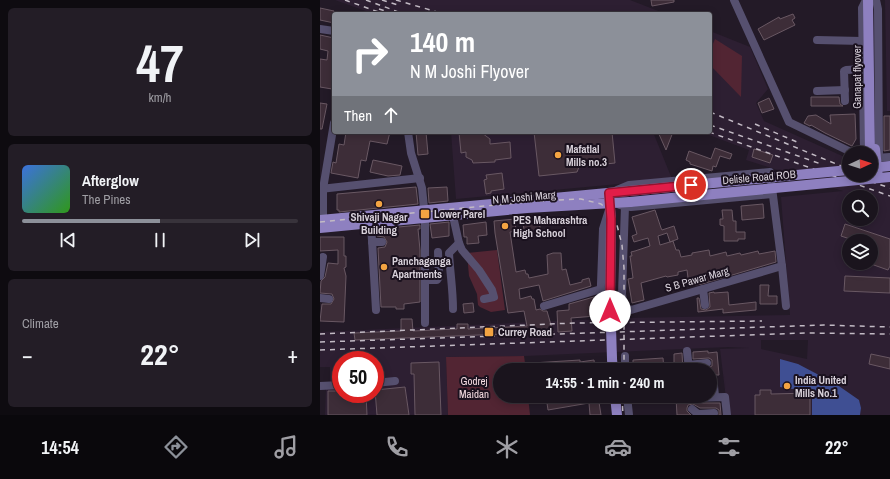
<!DOCTYPE html>
<html lang="en">
<head>
<meta charset="utf-8">
<style>
  body { margin:0; font-family:"Archivo Narrow",sans-serif; background:#231d26; color:#f1f3f6; height:100vh; display:flex; flex-direction:column; font-size:15px; white-space:nowrap }
  * { box-sizing:border-box; margin:0 }
  p { font-size:13px; color:#9f9ea4 }
  .icon { flex:none; width:22px; height:22px; fill:none; stroke:currentColor; stroke-width:2; stroke-linecap:round; stroke-linejoin:round }
  .map { position:relative; flex:1; overflow:hidden }
  .details { display:flex; flex-direction:column; gap:8px; padding:8px; background:#0e0b10; width:320px }
  .details>* { flex:none }
  .hud { position:absolute; left:12px; top:12px; width:380px; height:122px; border-radius:4px; box-shadow:0 2px 10px #0003,0 0 0 1px #38333b; background:#8c9099; color:#fff; overflow:hidden }
  .needle { width:26px; rotate:87deg }
  .buttons { position:absolute; left:522px; top:146px; display:grid; gap:8px }
  .buttons a { display:grid; place-items:center; width:36px; height:36px; border-radius:50%; background:#1a141d; box-shadow:0 2px 10px #0003,0 0 0 1px #38333b; font-size:20px }
  .speed { position:absolute; left:12px; top:351px; display:flex; gap:8px; font-size:20px; font-weight:700; text-align:center }
  .speed>* { display:grid; place-content:center; width:52px; height:52px; border-radius:50%; background:#1a141d; box-shadow:0 2px 10px #0003,0 0 0 1px #38333b; line-height:1 }
  .speed .limit { border:6px solid #d22; background:#fff; color:#111 }
  .pin { position:absolute; display:grid; place-items:center; width:34px; height:34px; color:#fff; margin:-17px; border:2px solid #fff; border-radius:50%; box-shadow:0 1px 4px #0007 }
  .me { position:absolute; width:44px; margin:-22px; rotate:0deg; stroke-linejoin:round; filter:drop-shadow(0 0 3px #0008) }
  .turn { display:flex; align-items:center; gap:14px; height:84px; padding:0 12px; font-size:18px }
  .turn .icon { width:52px; height:52px; stroke-width:2.5 }
  .turn b { display:block; font-size:28px; line-height:34px }
  .then { display:flex; align-items:center; height:38px; padding:0 12px; background:#0003; gap:8px; font-size:15px }
  .big { font-size:30px; font-weight:800; line-height:1.1 }
  .details .tile { flex:1; display:flex; flex-direction:column; justify-content:center; gap:6px; min-width:0; padding:0 14px; border-radius:6px; background:#231d26 }
  .details .dial { align-items:center; gap:0 }
  .dial b { font-size:52px; line-height:1 }
  .song { display:flex; align-items:center; gap:12px }
  .cover { width:48px; height:48px; border-radius:6px; background:linear-gradient(135deg,hsl(220 70% 55%),hsl(110 70% 35%)) }
  .played { height:4px; border-radius:2px; background:linear-gradient(90deg,#8c9099 50%,#38333b 50%) }
  .keys { display:flex; justify-content:space-around; direction:ltr }
  .heat { display:flex; justify-content:space-between; align-items:center; font-size:22px; direction:ltr }
  .trip { position:absolute; left:173px; top:363px; width:224px; height:40px; border-radius:20px; background:#1a141d; box-shadow:0 2px 10px #0003,0 0 0 1px #38333b; font-weight:800; line-height:40px; text-align:center }
  .tab-bar { display:flex; height:64px; justify-content:space-around; align-items:center; background:#0a080c; color:#9f9ea4 }
  .tab-bar .icon { width:28px; height:28px }
  .tab-bar .selected { color:#8c9099 }
  .tab-bar b { font-size:18px; color:#f1f3f6 }
  main { display:flex; flex:1; min-height:0 }
  .map>svg:first-child { display:block }
</style>
</head>
<body>
<main>
<section class="details">
<div class="tile dial"><b>47</b><p>km/h</p></div>
<div class="tile">
<div class="song"><i class="cover"></i><div><b>Afterglow</b><p>The Pines</p></div></div>
<div class="played"></div>
<div class="keys"><svg class="icon" aria-label="previous" viewBox="0 0 24 24"><path d="M18 5L8 12l10 7zM5 5v14"/></svg><svg class="icon" aria-label="pause" viewBox="0 0 24 24"><path d="M8 5v14M16 5v14"/></svg><svg class="icon" aria-label="next" viewBox="0 0 24 24"><path d="M6 5l10 7-10 7zM19 5v14"/></svg></div>
</div>
<div class="tile"><p>Climate</p>
<div class="heat"><a>−</a><b class="big">22°</b><a>+</a></div>
</div>
</section>
<div class="map">
<svg width="570" height="415" viewBox="0 0 570 415">
  <rect width="100%" height="100%" fill="#231a27"/>
  <g fill="#2d1f32" fill-rule="evenodd">
    <polygon points="15,0 310,0 346,14 54,14"/>
    <polygon points="565,0 570,0 570,111 567,111"/>
    <path d="M390,31L430,47L448,89L436,103L444,121L529,159V175H551V168L570,175V415H408L400,349L429,348L408,347L204,356L126,357L128,415H5L6,387H10V367H0V332L305,318L470,315L461,197L523,191L426,160L429,150L381,132H390ZM529,197H551V219H529ZM529,241H551V263H529ZM441,340H488L487,359L441,349ZM21,360H55V394H21Z"/>
    <polygon points="131,132 333,132 352,179 136,199"/>
  </g>
  <g fill="#522533">
    <polygon points="395,39 422,56 421,97 390,65 390,51"/>
    <polygon points="177,250 185,310 171,312 160,307 158,305 157,294 149,276 147,253"/>
    <polygon points="204,356 206,370 180,370 180,396 208,396 210,415 128,415 126,357"/>
  </g>
  <polygon fill="#3f4f93" points="460,359 478,364 516,384 539,400 541,408 540,415 492,415 492,392 460,387"/>
  <g fill="#3d2d38" stroke="#695863">
    <polygon points="331,0 354,0 354,2 332,6"/>
    <polygon points="0,8 14,11 14,23 0,20"/>
    <polygon points="473,14 475,18 472,20 475,25 444,40 438,29 459,17 460,19"/>
    <polygon points="0,35 14,38 14,79 12,89 0,87 0,59 7,60 8,51 0,49"/>
    <polygon points="491,97 519,97 520,104 523,106 491,106"/>
    <polygon points="449,98 454,109 442,113 438,103"/>
    <polygon points="0,103 7,104 2,129 0,129"/>
    <polygon points="535,114 536,139 532,146 505,133 491,125 490,126 484,123 488,116 496,115 511,124 510,115"/>
    <polygon points="564,116 570,116 570,150 564,151"/>
    <polygon points="26,132 70,132 67,144 50,141 46,161 41,160 38,178 11,173 13,162 16,163 19,144 24,145"/>
    <polygon points="96,132 106,132 108,154 98,155"/>
    <polygon points="139,132 162,133 170,139 170,144 190,142 191,158 175,160 175,162 153,163 152,160 146,157 146,152 141,153"/>
    <polygon points="214,132 292,132 295,163 259,167 257,172 219,176"/>
    <polygon points="338,132 353,132 346,150"/>
    <polygon points="395,148 412,154 410,159 400,156 396,167 393,166 392,171 370,164 370,162 366,160 369,151 391,159"/>
    <polygon points="434,149 453,155 450,163 432,157"/>
    <polygon points="53,160 82,166 80,175 68,176 50,172"/>
    <polygon points="182,173 184,189 171,191 171,193 166,194 164,180 167,179 166,175"/>
    <polygon points="96,187 98,204 19,212 19,210 17,210 17,194"/>
    <polygon points="127,187 128,201 109,203 108,188"/>
    <polygon points="443,204 444,218 422,220 421,206"/>
    <polygon points="335,210 341,228 342,230 354,226 358,239 350,242 347,233 338,236 340,245 353,241 356,250 359,250 361,257 372,255 372,253 389,250 390,256 406,252 407,256 420,253 421,255 438,251 439,254 455,251 456,262 382,284 369,286 367,270 358,272 358,275 347,277 346,276 321,283 324,300 312,303 308,279 313,278 310,256 312,256 311,252 315,251 330,246 328,238 314,242 312,236 317,234 312,217"/>
    <polygon points="402,210 412,210 413,221 416,221 416,232 425,232 425,239 418,239 418,241 404,241 404,226 400,225 400,219 403,219"/>
    <polygon points="195,219 196,231 190,232 196,272 205,270 206,274 208,274 209,278 228,274 227,255 233,253 241,253 242,270 246,269 250,285 262,282 262,280 269,278 271,286 223,301 219,285 199,289 200,299 211,296 212,299 214,299 216,310 220,309 223,311 227,311 233,332 35,340 34,333 81,331 81,319 92,319 93,331 137,329 137,324 148,324 148,329 207,326 204,311 188,313 175,233 174,221"/>
    <polygon points="219,220 221,235 205,238 203,222"/>
    <polygon points="129,222 129,236 112,238 110,224"/>
    <polygon points="166,222 167,235 158,236 159,243 147,244 147,237 144,237 143,225"/>
    <polygon points="525,224 570,239 570,266 568,270 551,264 551,241 536,241 521,236"/>
    <polygon points="100,225 100,229 98,229 100,250 100,302 84,304 84,309 76,309 76,307 61,307 58,248 65,247 67,242 64,237 57,236 57,229"/>
    <polygon points="0,237 24,237 24,256 26,256 26,267 24,268 26,276 24,322 0,321 2,304 11,304 14,299 12,294 0,293 1,281 5,277 8,263 18,264 18,250 0,251"/>
    <polygon points="525,276 570,278 570,293 524,291"/>
    <polygon points="440,285 449,285 448,296 457,296 457,304 440,304"/>
    <polygon points="394,292 394,293 408,292 409,305 436,302 436,310 403,313 403,309 378,312 377,298 379,298 381,309 386,310 390,307 389,293"/>
    <polygon points="274,297 274,311 276,316 251,318 252,331 238,332 237,311 249,310 249,304"/>
    <polygon points="153,303 154,312 144,313 143,304"/>
    <polygon points="388,351 388,353 397,352 399,375 394,375 394,373 390,373 390,370 374,370 388,368 392,366 392,360 389,358 373,359 373,352"/>
    <polygon points="362,353 363,370 354,370 354,354"/>
    <polygon points="551,354 570,358 570,369 549,364"/>
    <polygon points="343,358 344,370 313,370 313,360"/>
    <polygon points="260,360 260,362 274,360 275,370 212,370 212,363"/>
    <polygon points="119,362 121,415 95,415 94,374 91,374 91,363"/>
    <polygon points="85,387 89,415 57,415 55,390"/>
    <polygon points="440,390 451,390 451,394 490,393 490,415 435,415 435,395 440,395"/>
    <polygon points="8,391 21,391 21,394 46,394 47,415 8,415"/>
    <polygon points="226,396 235,396 236,400 251,397 251,396 278,396 281,415 270,415 269,403 228,410"/>
    <polygon points="358,396 366,396 367,401 371,403 400,403 401,415 399,415 399,410 396,408 380,408 373,404 368,405 367,408 367,411 371,415 357,415 356,398 358,398"/>
  </g>
  <g fill="none" stroke-linecap="round" stroke-linejoin="round">
    <g stroke="#56506f" stroke-width="8">
      <polyline points="414,0 469,122 533,153"/>
      <polyline points="556,0 558,9 559,157"/>
      <polyline points="0,29 14,31"/>
      <polyline points="497,40 542,41"/>
      <polyline points="497,91 525,90"/>
      <polyline points="525,101 524,71 526,70 543,69"/>
      <polyline points="88,132 91,153 102,188 105,218 105,323"/>
      <polyline points="544,153 542,8 546,0"/>
      <polyline points="555,158 570,157"/>
      <polyline points="0,189 100,178"/>
      <path d="M297,190L309,185L450,172L462,266L311,310C303,307 303,301 302,294L305,206"/>
      <polyline points="300,205 311,207 452,194"/>
      <polyline points="133,216 139,243 142,250 159,270 172,290 174,297 164,299"/>
      <polyline points="51,223 56,310"/>
      <polyline points="3,225 3,189 14,123"/>
      <polyline points="52,242 62,242"/>
      <polyline points="462,266 466,306"/>
      <polyline points="0,276 3,257"/>
      <polyline points="105,280 117,280 119,277 118,252"/>
      <polyline points="383,289 385,305"/>
      <polyline points="0,298 9,299"/>
      <polyline points="224,306 281,289"/>
      <path d="M133,309C133,290 130,272 129,253L139,243"/>
      <polyline points="280,311 283,229 289,210"/>
      <polyline points="367,351 369,370"/>
      <polyline points="305,356 305,370"/>
      <polyline points="368,365 387,363"/>
      <polyline points="55,383 75,381"/>
      <polyline points="390,384 394,386 395,396"/>
      <polyline points="0,386 21,385"/>
      <polyline points="307,396 309,415"/>
      <polyline points="371,396 371,398 405,397 407,415"/>
      <polyline points="372,409 378,414 394,413"/>
    </g>
    <g stroke="#8e80c0" stroke-width="10">
      <polyline points="548,0 550,153"/>
      <polyline points="551,168 570,166"/>
      <polyline points="289,198 291,219 290,296"/>
      <polyline points="0,220 309,191"/>
      <polyline points="0,228 207,208 310,202"/>
      <polyline points="292,359 293,370"/>
      <polyline points="295,396 297,415"/>
    </g>
    <g stroke="#c2bac4" stroke-width="1.5" stroke-dasharray="5 5" stroke-linecap="butt">
      <polyline points="25,0 64,14"/>
      <polyline points="46,0 84,14"/>
      <polyline points="62,0 81,6"/>
      <polyline points="76,0 124,14"/>
      <polyline points="59,9 74,14"/>
      <polyline points="390,112 499,157 529,169"/>
      <polyline points="435,124 477,142"/>
      <polyline points="390,125 501,164"/>
      <polyline points="389,132 570,196"/>
      <polyline points="551,172 570,179"/>
      <polyline points="532,175 570,188"/>
      <polyline points="0,222 217,201 261,199 281,204 292,214 297,225 302,245 304,268 304,370"/>
      <polyline points="0,334 254,323 442,321"/>
      <polyline points="0,342 504,325 570,327"/>
      <polyline points="0,350 485,333 570,334"/>
      <polyline points="302,396 303,415"/>
    </g>
    <g stroke="#8e80c0" stroke-width="10">
      <polyline points="555,149 558,178"/>
      <polyline points="309,191 529,170"/>
      <polyline points="310,202 570,177"/>
      <polyline points="290,296 292,359"/>
    </g>
  </g>
  <g fill="none" stroke-linecap="round" stroke-linejoin="round">
    <defs>
      <polyline id="route" points="290,311 291,219 289,193 371,185"/>
    </defs>
    <use href="#route" stroke="#92132f" stroke-width="10"/>
    <use href="#route" stroke="#e11d48" stroke-width="7"/>
  </g>
  <g fill="#f3a442" stroke="#1a111e" stroke-width="1.5">
    <circle cx="238" cy="155" r="4"/>
    <circle cx="59" cy="204" r="4"/>
    <rect x="100" y="209" width="10" height="10" rx="2"/>
    <circle cx="185" cy="226" r="4"/>
    <circle cx="64" cy="267" r="4"/>
    <rect x="164" y="327" width="10" height="10" rx="2"/>
    <circle cx="467" cy="386" r="4"/>
  </g>
  <g text-anchor="middle" stroke-width="4" stroke-linejoin="round" paint-order="stroke">
    <g font-size="11" fill="#d8d1da" stroke="#1a111e">
      <text transform="translate(537 77) rotate(-90)" y="4">Ganapat flyover</text>
      <text transform="translate(439 177) rotate(-5)" y="4">Delisle Road ROB</text>
      <text transform="translate(204 197) rotate(-5)" y="4">N M Joshi Marg</text>
      <text transform="translate(377 279) rotate(-16)" y="4">S B Pawar Marg</text>
    </g>
    <g font-size="11" font-weight="bold" fill="#d8d1da" stroke="#1a111e" text-anchor="start">
      <text x="246" y="153">Mafatlal<tspan x="246" dy="13">Mills no.3</tspan></text>
      <text x="114" y="218">Lower Parel</text>
      <text x="59" y="221" text-anchor="middle">Shivaji Nagar<tspan x="59" dy="13">Building</tspan></text>
      <text x="193" y="224">PES Maharashtra<tspan x="193" dy="13">High School</tspan></text>
      <text x="72" y="265">Panchaganga<tspan x="72" dy="13">Apartments</tspan></text>
      <text x="178" y="336">Currey Road</text>
      <text x="475" y="384">India United<tspan x="475" dy="13">Mills No.1</tspan></text>
    </g>
    <g font-size="11" fill="#f3dae0" stroke="#1a111e">
      <text x="154" y="385">Godrej<tspan x="154" dy="13">Maidan</tspan></text>
    </g>
  </g>
</svg>
<div class="buttons">
<a><svg class="needle" viewBox="-14 -14 28 28"><path d="M0-13l5 13h-10z" fill="#e53935"/><path d="M0 13l5-13h-10z" fill="#9f9ea4"/></svg></a>
<a><svg class="icon" aria-label="search" viewBox="0 0 24 24"><circle cx="10" cy="10" r="6"/><path d="M15 15l6 6"/></svg></a>
<a><svg class="icon" aria-label="layers" viewBox="0 0 24 24"><path d="M12 4l9 5-9 5-9-5zM3 14l9 5 9-5"/></svg></a>
</div>
<div class="speed"><div class="limit">50</div></div>
<div class="pin" style="left:371px;top:185px;background:#d93025"><svg class="icon" aria-label="arrive" viewBox="0 0 24 24"><path d="M6 21V4h12l-3 4 3 4H6"/></svg></div>
<svg class="me" style="left:290px;top:311px" viewBox="-20 -20 40 40"><circle r="19" fill="#fff"/><path d="M0-13L10 11 0 6-10 11z" fill="#e11d48"/></svg>
<div class="trip">14:55 · 1 min · 240 m</div>
<div class="hud">
<div class="turn"><svg class="icon" aria-label="right" viewBox="0 0 24 24"><path d="M7 20v-9h11M14 6l5 5-5 5"/></svg><div><b>140 m</b>N M Joshi Flyover</div></div>
<div class="then">Then<svg class="icon" aria-label="ahead" viewBox="0 0 24 24"><path d="M12 20V5M6 11l6-6 6 6"/></svg></div>
</div>
</div>
</main>
<nav class="tab-bar">
<b>14:54</b>
<svg class="icon selected" aria-label="directions" viewBox="0 0 24 24"><path d="M12 3l9 9-9 9-9-9zM9 14v-3h6M13 9l2 2-2 2"/></svg>
<svg class="icon" aria-label="music" viewBox="0 0 24 24"><path d="M9 18V5l10-2v13"/><circle cx="6" cy="18" r="3"/><circle cx="16" cy="16" r="3"/></svg>
<svg class="icon" aria-label="phone" viewBox="0 0 24 24"><path d="M5 4h4l2 5-3 2q2 4 5 5l2-3 5 2v4C11 20 4 13 5 4z"/></svg>
<svg class="icon" aria-label="climate" viewBox="0 0 24 24"><path d="M12 3v18M4 7l16 10M4 17L20 7"/></svg>
<svg class="icon" aria-label="car" viewBox="0 0 24 24"><path d="M5 17H2v-5l4-1 3-4h7l3 4 3 1v5h-3M9 17h6M6 11h13"/><circle cx="7" cy="17" r="2"/><circle cx="17" cy="17" r="2"/></svg>
<svg class="icon" aria-label="filters" viewBox="0 0 24 24"><path d="M4 7h16M4 17h16"/><circle cx="9" cy="7" r="2"/><circle cx="15" cy="17" r="2"/></svg>
<b>22°</b>
</nav>
</body>
</html>
